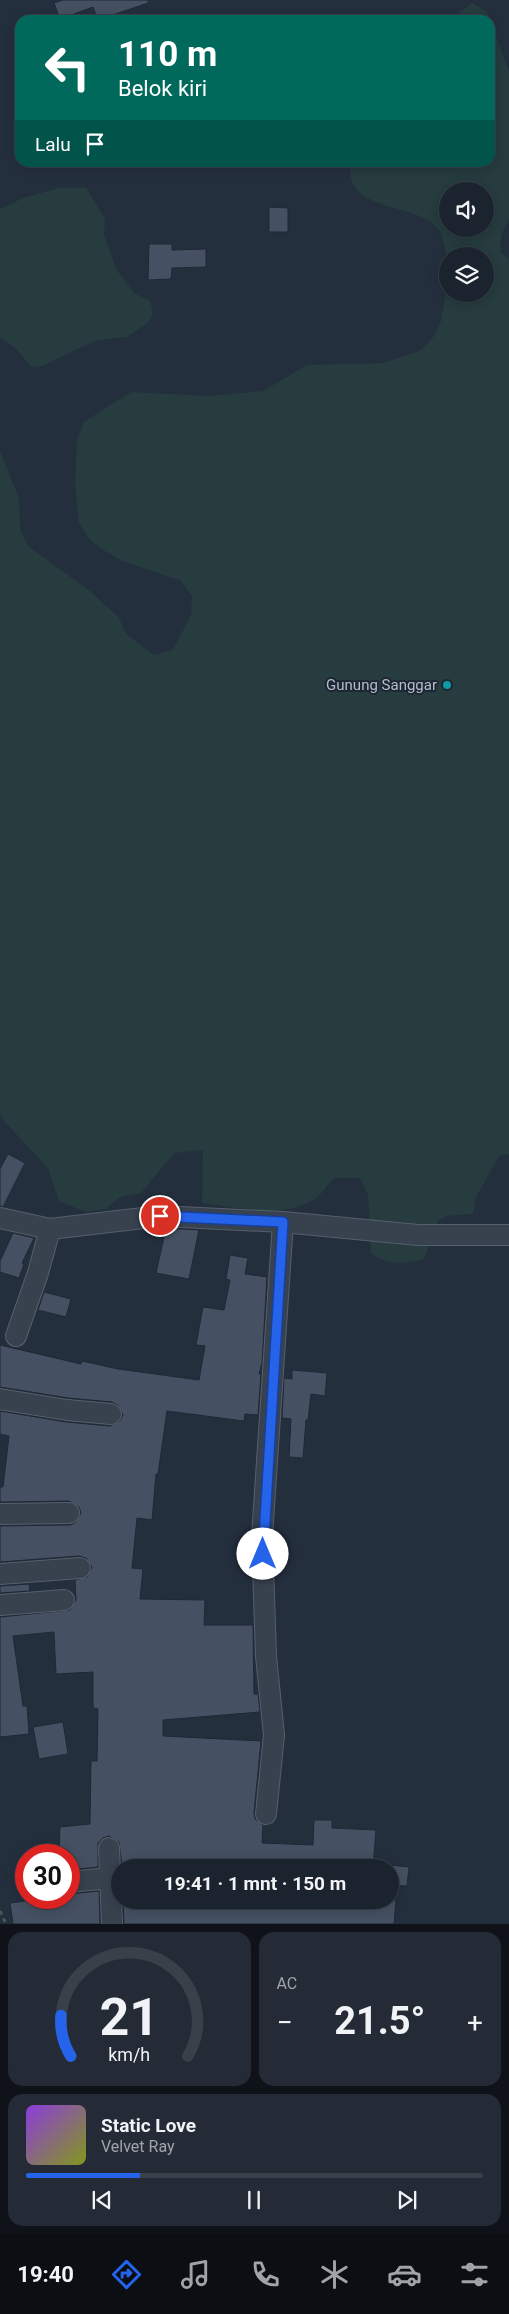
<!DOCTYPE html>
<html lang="id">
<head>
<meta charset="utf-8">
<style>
  body { margin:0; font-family:Roboto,sans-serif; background:#242b36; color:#f1f3f6; height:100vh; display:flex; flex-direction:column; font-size:19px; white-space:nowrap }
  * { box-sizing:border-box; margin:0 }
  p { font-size:16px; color:#a0a4aa }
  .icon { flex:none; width:28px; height:28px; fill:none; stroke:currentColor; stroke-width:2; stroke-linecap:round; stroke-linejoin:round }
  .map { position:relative; height:1924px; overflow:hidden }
  .side { display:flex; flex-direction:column; gap:8px; padding:8px; background:#0f1319; flex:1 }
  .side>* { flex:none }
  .banner { position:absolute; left:15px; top:15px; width:480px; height:152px; border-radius:15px; box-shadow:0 2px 12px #0003,0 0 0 1px #39404a; background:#00695c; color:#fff; overflow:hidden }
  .buttons { position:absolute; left:439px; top:182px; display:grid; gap:10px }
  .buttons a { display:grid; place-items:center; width:55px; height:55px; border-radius:50%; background:#1b232e; box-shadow:0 2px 12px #0003,0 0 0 1px #39404a; font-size:25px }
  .speed { position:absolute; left:15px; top:1844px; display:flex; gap:10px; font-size:25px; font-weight:700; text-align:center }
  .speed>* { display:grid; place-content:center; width:65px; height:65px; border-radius:50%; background:#1b232e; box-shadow:0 2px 12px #0003,0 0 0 1px #39404a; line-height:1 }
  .speed .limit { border:8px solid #d22; background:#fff; color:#111 }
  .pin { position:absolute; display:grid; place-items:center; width:42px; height:42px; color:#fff; margin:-21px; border:2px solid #fff; border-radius:50%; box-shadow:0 1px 5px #0007 }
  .me { position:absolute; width:55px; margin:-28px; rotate:0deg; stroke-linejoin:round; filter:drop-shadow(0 0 4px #0008) }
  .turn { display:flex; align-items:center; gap:18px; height:105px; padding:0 20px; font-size:22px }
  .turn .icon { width:65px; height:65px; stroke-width:2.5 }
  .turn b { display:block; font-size:35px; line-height:42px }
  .then { display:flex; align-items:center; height:48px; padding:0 20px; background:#0003; gap:10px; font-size:19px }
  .big { font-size:38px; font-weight:700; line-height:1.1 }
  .side .card { flex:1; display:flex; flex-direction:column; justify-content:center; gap:8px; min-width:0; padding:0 18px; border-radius:15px; background:#242b36 }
  .side .dial { align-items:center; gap:0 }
  .dial svg { height:130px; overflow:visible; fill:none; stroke:#39404a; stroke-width:7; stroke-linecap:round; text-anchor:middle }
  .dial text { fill:#f1f3f6; stroke:none }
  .song { display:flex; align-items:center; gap:15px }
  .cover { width:60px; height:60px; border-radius:8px; background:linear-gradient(135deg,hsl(270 70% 55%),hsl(70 70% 35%)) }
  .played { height:5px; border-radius:2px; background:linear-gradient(90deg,#2563eb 25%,#39404a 25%) }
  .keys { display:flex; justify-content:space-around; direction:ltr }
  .heat { display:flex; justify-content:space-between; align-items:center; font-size:28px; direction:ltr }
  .side .tiles { flex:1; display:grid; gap:8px; grid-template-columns:1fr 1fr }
  .card:last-child { grid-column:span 2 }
  .trip { position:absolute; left:111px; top:1859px; width:288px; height:50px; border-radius:25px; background:#1b232e; box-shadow:0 2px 12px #0003,0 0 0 1px #39404a; font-weight:700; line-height:50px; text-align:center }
  .tabs { display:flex; height:80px; justify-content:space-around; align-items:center; background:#0b0e12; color:#a0a4aa }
  .tabs .icon { width:35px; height:35px }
  .tabs .selected { color:#2563eb }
  .tabs b { font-size:22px; color:#f1f3f6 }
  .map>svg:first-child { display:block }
</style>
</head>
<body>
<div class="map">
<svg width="509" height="1924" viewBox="0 0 509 1924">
  <rect width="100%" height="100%" fill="#242f3e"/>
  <g fill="#263c3f" fill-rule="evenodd">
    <path d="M472,3L487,12L509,71V219L501,235L500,252L509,259V1154L499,1156L476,1197L473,1214L446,1216L438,1221L424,1259C406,1264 386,1266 371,1253L368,1195L360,1178H334C327,1185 321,1196 313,1200C282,1219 236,1207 202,1203L203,1150L174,1153L141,1193L120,1197L106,1209L86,1212L59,1201L48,1168L4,1121L0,1113V451L19,498L20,529L28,546L90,591L119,618L126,634L154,655L173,650L191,615L192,596L181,581L122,561L105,551L90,540L79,523L75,486L77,440L84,422L131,392L209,396L263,391L307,365L383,363L419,351L432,339L441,321L447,286L448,294H485V256H448L447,258C445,248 443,233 436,226C415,206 362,209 352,182C350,177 350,168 350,163L490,162V20H450ZM448,191H485V229H448Z"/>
    <polygon points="59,188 86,188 105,219 104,234 116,269 134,293 150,301 153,312 149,322 127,337 97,340 42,366 32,367 14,347 0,338 0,209 23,198"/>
  </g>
  <g fill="#455162" stroke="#1f2835">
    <polygon points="63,0 148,0 148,3 98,20 93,7 60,19 54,3"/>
    <polygon points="269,207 288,208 288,232 269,232"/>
    <polygon points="149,244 172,244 172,250 206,249 206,267 172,268 171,279 148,280"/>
    <polygon points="8,1154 25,1163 3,1207 0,1206 0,1169"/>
    <polygon points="166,1228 199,1230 189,1279 156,1273"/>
    <polygon points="13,1233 34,1238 22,1263 24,1264 19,1278 0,1272 0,1261"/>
    <polygon points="230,1255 248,1258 245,1274 267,1277 262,1363 259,1374 261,1374 258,1415 245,1414 244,1421 167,1411 158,1474 156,1474 152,1520 137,1518 132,1568 143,1569 140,1599 205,1600 204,1625 253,1625 254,1694 258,1694 260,1712 163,1720 163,1736 261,1741 254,1813 255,1819 263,1825 262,1843 313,1845 314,1820 332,1820 332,1828 376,1830 373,1867 187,1868 187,1861 151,1862 151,1868 127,1868 122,1866 119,1842 109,1836 103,1838 98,1843 98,1867 69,1870 69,1855 59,1855 60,1827 90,1824 91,1761 97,1761 98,1709 93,1708 93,1672 56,1674 54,1632 13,1636 23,1706 27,1706 29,1734 0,1737 0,1617 70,1610 76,1600 75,1580 87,1577 92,1567 86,1558 79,1556 0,1562 0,1526 70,1525 75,1523 81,1513 79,1507 69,1501 0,1502 0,1487 3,1487 9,1436 0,1434 0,1411 66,1422 110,1426 120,1421 123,1415 118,1405 112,1402 68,1398 0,1387 0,1345 81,1364 82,1361 118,1369 199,1380 205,1346 196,1345 203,1307 224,1310 230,1280 226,1279"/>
    <polygon points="44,1292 71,1299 66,1317 38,1310"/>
    <polygon points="292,1370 327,1373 325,1396 311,1394 308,1420 306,1420 303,1458 289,1457 291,1419 282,1418 284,1378 292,1379"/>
    <polygon points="29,1584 30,1591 0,1593 0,1586"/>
    <polygon points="63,1722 68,1754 39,1759 33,1727"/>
    <polygon points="390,1865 409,1867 407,1886 390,1885"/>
    <polygon points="99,1891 100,1924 13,1924 10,1903 48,1898 69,1898 69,1894"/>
    <polygon points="123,1900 396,1900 394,1924 124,1924"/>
  </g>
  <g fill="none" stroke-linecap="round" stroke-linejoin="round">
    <defs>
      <g id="street">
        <polyline points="0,1218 50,1229 160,1216 283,1222 418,1235 509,1235"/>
        <polyline points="16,1336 38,1273 50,1229"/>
        <polyline points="0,1399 67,1410 111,1414"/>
        <polyline points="0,1514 69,1513"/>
        <polyline points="0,1574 80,1568"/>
        <polyline points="0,1605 64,1600"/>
        <polyline points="266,1814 274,1735 266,1656 262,1536 283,1222"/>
        <polyline points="109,1848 112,1924"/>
        <polyline points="69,1882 120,1877"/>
      </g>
    </defs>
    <use href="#street" stroke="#565f6c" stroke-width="22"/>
    <polyline stroke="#44595c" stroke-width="3" stroke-dasharray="4 4" stroke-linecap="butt" points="0,1911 6,1924"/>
    <use href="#street" stroke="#38414e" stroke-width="20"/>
  </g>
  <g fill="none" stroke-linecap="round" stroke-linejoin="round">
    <defs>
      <polyline id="route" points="160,1216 283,1222 263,1554"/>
    </defs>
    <use href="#route" stroke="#184099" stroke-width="12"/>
    <use href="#route" stroke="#2563eb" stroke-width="9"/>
  </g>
  <circle fill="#0f9aa8" stroke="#1d2633" stroke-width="2" cx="447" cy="685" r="5"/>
  <g text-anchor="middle" stroke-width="4" stroke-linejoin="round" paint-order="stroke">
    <g font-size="15" fill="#b4bcc9" stroke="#1d2633" text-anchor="end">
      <text x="437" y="690">Gunung Sanggar</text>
    </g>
  </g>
</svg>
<div class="buttons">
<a><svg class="icon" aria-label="sound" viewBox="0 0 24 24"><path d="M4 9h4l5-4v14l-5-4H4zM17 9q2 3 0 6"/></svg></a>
<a><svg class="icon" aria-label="layers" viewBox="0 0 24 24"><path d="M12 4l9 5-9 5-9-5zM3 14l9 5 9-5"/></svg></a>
</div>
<div class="speed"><div class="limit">30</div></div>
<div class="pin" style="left:160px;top:1216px;background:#d93025"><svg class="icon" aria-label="arrive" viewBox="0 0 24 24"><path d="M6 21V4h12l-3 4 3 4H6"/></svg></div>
<svg class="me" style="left:263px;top:1554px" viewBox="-20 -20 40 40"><circle r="19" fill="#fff"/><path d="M0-13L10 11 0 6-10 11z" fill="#2563eb"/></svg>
<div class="trip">19:41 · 1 mnt · 150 m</div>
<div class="banner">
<div class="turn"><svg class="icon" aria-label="left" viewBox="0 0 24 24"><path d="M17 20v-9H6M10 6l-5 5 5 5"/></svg><div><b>110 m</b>Belok kiri</div></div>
<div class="then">Lalu<svg class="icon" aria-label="arrive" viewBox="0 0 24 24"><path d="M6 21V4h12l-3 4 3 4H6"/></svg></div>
</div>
</div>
<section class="side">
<div class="tiles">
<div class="card dial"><svg viewBox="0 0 100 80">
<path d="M14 69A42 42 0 1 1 86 69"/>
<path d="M14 69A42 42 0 0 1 8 44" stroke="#2563eb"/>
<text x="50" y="56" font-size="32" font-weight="700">21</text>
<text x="50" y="72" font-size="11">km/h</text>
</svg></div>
<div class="card"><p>AC</p>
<div class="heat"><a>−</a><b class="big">21.5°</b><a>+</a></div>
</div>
<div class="card">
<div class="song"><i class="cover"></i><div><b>Static Love</b><p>Velvet Ray</p></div></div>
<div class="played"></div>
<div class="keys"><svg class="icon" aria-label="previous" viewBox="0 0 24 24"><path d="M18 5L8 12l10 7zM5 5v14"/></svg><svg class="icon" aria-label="pause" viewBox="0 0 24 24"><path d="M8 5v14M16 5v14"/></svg><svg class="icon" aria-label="next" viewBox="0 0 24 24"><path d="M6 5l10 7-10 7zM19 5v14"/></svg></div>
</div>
</div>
</section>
<nav class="tabs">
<b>19:40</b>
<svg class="icon selected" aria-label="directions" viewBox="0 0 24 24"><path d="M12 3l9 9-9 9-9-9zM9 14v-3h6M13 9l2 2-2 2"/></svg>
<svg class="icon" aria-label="music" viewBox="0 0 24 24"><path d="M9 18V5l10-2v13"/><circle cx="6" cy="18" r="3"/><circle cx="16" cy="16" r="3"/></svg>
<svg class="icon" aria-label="phone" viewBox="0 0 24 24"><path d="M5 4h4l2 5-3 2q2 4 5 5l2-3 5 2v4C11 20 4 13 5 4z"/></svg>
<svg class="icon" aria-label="climate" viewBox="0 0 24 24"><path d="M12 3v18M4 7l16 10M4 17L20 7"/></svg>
<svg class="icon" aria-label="car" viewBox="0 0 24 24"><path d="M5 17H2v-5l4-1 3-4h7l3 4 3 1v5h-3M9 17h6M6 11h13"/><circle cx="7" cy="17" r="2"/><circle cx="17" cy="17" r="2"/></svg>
<svg class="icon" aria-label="filters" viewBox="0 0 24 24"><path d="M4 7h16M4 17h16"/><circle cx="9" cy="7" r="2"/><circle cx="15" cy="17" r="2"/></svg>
</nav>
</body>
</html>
